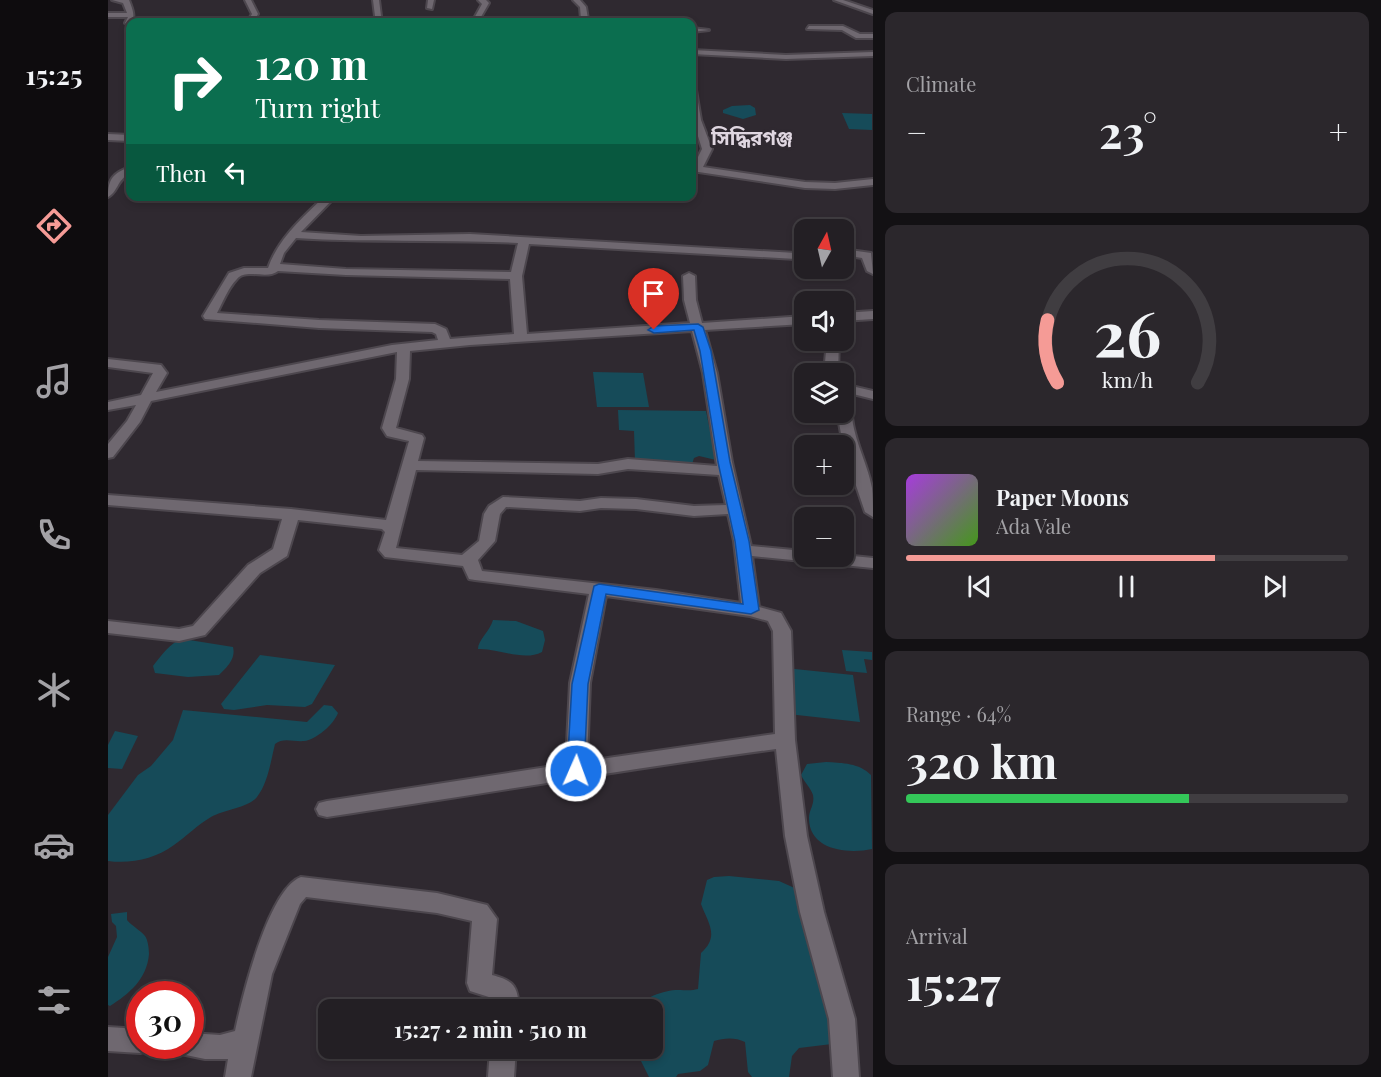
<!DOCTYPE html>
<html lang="en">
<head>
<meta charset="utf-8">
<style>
  body { margin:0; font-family:"Playfair Display","Noto Sans Bengali",serif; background:#2b272c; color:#f1f3f6; height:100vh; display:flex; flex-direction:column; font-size:22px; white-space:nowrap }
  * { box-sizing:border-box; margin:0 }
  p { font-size:20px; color:#a3a2a6 }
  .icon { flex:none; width:33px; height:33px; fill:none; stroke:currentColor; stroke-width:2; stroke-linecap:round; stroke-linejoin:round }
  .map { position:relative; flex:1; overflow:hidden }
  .sheet { display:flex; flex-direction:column; gap:12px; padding:12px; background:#131114; width:508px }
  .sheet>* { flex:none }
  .guide { position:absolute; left:18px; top:18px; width:570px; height:183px; border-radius:12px; box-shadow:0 3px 9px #0003,0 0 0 2px #403d41; background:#0b6e4f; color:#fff; overflow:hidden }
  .needle { width:39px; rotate:8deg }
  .tools { position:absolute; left:686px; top:219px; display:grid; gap:12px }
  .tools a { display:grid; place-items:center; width:60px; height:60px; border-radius:12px; background:#231f24; box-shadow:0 3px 9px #0003,0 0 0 2px #403d41; font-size:30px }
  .speed { position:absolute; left:18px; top:981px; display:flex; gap:12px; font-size:30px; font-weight:700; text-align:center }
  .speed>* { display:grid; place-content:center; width:78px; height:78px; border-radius:50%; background:#231f24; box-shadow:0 3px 9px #0003,0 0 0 2px #403d41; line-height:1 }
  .speed .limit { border:9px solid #d22; background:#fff; color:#111 }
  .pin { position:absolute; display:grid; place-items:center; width:51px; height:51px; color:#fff; margin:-62px -26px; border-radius:50% 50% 50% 0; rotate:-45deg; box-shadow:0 0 6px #0007 }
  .pin .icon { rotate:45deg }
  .me { position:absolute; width:66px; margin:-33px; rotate:2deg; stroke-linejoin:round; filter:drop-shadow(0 0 4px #0008) }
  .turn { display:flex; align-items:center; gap:21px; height:126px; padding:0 30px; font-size:27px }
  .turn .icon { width:78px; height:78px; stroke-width:2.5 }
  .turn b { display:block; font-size:42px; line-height:51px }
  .then { display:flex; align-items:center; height:57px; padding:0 30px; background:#0003; gap:12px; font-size:22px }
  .big { font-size:45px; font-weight:700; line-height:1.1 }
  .sheet .tile { flex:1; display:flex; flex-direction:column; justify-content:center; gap:9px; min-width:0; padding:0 21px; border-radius:12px; background:#2b272c }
  .sheet .dial { align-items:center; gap:0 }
  .dial svg { height:156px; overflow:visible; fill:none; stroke:#403d41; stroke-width:7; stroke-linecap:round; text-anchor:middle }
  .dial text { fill:#f1f3f6; stroke:none }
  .song { display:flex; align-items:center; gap:18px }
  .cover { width:72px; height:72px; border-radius:9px; background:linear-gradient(135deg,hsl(280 70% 55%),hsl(100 70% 35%)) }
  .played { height:6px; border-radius:3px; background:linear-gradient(90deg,#f59b96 70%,#403d41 70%) }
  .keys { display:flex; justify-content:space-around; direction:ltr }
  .heat { display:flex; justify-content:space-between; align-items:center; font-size:33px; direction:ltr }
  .charge { height:9px; border-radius:4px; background:linear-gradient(90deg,#34c759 64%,#403d41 0) }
  .trip { position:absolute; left:210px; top:999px; width:345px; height:60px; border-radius:12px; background:#231f24; box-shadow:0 3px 9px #0003,0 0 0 2px #403d41; font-weight:700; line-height:60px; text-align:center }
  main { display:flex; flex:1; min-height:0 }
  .tab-bar { display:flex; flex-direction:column; width:108px; justify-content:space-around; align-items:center; background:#0e0c0e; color:#a3a2a6 }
  .tab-bar .icon { width:42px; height:42px }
  .tab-bar .active { color:#f59b96 }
  .tab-bar b { font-size:27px; color:#f1f3f6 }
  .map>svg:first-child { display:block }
</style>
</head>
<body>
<main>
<nav class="tab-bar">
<b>15:25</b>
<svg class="icon active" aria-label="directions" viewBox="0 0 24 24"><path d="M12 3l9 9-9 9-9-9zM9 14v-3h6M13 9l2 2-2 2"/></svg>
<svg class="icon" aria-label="music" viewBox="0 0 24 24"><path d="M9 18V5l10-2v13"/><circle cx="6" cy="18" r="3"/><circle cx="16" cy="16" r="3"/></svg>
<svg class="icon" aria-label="phone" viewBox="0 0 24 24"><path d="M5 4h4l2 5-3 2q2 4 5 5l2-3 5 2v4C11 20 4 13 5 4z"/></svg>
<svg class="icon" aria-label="climate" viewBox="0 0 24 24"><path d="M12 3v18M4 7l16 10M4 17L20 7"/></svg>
<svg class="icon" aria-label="car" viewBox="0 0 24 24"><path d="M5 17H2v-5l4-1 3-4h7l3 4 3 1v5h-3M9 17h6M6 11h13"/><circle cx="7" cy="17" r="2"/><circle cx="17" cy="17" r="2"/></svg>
<svg class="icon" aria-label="filters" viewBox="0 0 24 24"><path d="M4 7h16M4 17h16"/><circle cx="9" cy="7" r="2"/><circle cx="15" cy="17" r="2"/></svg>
</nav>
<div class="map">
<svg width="765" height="1077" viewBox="0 0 765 1077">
  <rect width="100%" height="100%" fill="#2f2930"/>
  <g fill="#164b59">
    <polygon points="642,105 647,108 648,115 635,119 615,113 615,110 624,106"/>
    <polygon points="734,113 764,114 764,130 741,129"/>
    <polygon points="485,372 535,373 541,407 489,407"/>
    <polygon points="510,410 598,411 608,460 591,456 586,458 584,464 527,461 526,431 511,430"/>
    <path d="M385,620L408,621L435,631L437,640L434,652C415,662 391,648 370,649C370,640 382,631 385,620Z"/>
    <path d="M75,639L125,647C128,659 119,667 111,675L80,677L47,673L45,666C54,655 61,643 75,639Z"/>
    <polygon points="734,650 764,652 764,660 756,659 759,673 738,671"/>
    <polygon points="152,655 227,665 204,704 197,707 159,705 126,710 116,709 113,704"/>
    <polygon points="677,668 745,675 752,722 680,714"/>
    <path d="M216,705L224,706L230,713C226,724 208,740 196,741C186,742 175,737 167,744C163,760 160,783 149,797C142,807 115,810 103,817C89,825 79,836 66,845C47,859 23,864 0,861V815L30,775L43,766L65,740L75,710L199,722Z"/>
    <polygon points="7,731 30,736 14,769 0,768 0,745"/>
    <path d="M718,762C735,763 751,763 763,775L764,849C741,854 701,851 701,818C701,810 707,804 705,795C703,788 696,782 693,775L699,764Z"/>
    <path d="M621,876L671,881L691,890L725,1014L724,1044L691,1048L684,1056L681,1077H644L640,1072L637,1042C627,1037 616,1038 606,1041L600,1065L592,1071L570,1074L568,1077H541L527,1049L544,1048V1010H525C534,998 556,990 570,990C578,990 583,991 590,989L593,953C612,936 600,923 593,904L599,880L606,877Z"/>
    <path d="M19,912V920C24,926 32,930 37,936C40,940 41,949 41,954C39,979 21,994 2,1006L0,1005V957L9,937L8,926L4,922L3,914Z"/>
  </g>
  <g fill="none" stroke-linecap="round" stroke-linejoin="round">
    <defs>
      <g id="minor">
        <path d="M4,0H21C25,10 28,18 22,25L17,23L20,17H0V13H19L15,3Z"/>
        <polygon points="137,0 143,0 150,14 145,22 139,22 144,14"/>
        <polygon points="265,0 271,0 273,16 270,22 264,22 267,16"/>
        <polygon points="320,0 326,0 324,9 319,8"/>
        <polygon points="370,0 378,0 381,3 370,22 364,22 374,4"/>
        <polygon points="465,0 472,0 478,7 480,19 510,22 468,22 468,20 473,19 472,7"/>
        <polygon points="726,0 735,0 765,10 765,14"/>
        <polygon points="701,26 735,26 752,34 765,34 765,38 748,38 734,30 699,29"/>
        <polygon points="584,28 601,30 584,32"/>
        <polygon points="584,50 678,55 765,52 765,56 678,59 584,54"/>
        <polygon points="584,88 588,90 593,120 604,149 595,167 697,182 727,183 765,179 765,185 727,189 697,188 584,171 584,165 586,165 594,149 585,120"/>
        <polygon points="0,134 22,135 22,141 0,140"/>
        <path d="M22,167V173C8,181 10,192 0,197C0,179 5,173 22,167Z"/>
        <path d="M217,196H228L193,232L253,236L362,234L688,253L696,250V259H688L421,244L414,276L419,334L582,323L576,300L575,276L581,273L587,276L588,300L594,323L696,316V324L597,330L609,373L624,462L643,546L696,551V556L735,555L765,558V568L644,556L651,607L673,613L683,631L687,740L699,836L716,912L747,1019L751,1077H725L721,1019L692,912L677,836L668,749C518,769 369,795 219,817L211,815L208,809L211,803L219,801L458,764L462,683L481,594L367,580L361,579L355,566L277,557L271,550L277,532L274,529L190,520L179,556L152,573L97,635L71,641L0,633V621L71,629L85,626L140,565L165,549L174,519L0,505V495L183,509L278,520L301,441L279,436L274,428L288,379L289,352L43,401L32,422L5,457L0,458V444L19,421L28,405L0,410V402L33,395L45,373L0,367V359L53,365L59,373L48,392L284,345L330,340L328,334L324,332L211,328L97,319L95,316L121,273L136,268H160C170,239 195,217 217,196ZM188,238C262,243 336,239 410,243L403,272L238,269L172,264L176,253ZM170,271L238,275L402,279L406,334L342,339L338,329L327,324L211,320L109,313C115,302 120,288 129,279C138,268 159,280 170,271ZM584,331L595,373L609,466L520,459L490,464L310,461L316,438L314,435L288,428L301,379L302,351L362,345ZM520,469L611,475L618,505L586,506L528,499L493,498L472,501L395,497L381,506L376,514L371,541L354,555L288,548L308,470L490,474ZM398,507L472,511L493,508L528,509L586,516L620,514L626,541L633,603L548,590L374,571L370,560L387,541L392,514ZM498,596L642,616L660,621L665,631L667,734L479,761L482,683Z"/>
        <polygon points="735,249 763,253 765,274 759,271 754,258 735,255"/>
        <polygon points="765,311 765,319 735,321 735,313"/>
        <polygon points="719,340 731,340 730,374 716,374"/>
        <path d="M735,384L765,391V399L745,394C738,428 758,456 764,488C765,497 765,508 765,517L757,512L736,450L729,412H735Z"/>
        <path d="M193,877L329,893L379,905L389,919L384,975C407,981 410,987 411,1010H385L384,998L362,991L359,983L364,921L329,913L198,897L192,904L164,974L143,1077H117L120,1059H97L73,1054L69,1046H82V1033L112,1035L127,1031C134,998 160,889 193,877Z"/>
        <polygon points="0,1027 32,1029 32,1046 43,1046 41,1050 32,1053 0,1051"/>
        <polygon points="382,1048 408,1048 406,1077 380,1077"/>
      </g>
    </defs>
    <use href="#minor" stroke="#4d474e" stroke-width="4"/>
    <use href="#minor" fill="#6f6870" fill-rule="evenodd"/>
  </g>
  <polygon fill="#1a73e8" stroke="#114b97" stroke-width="1.5" points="590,324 595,327 603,351 622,462 641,541 651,610 643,614 498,594 480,684 476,771 474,775 468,777 462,775 459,771 464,684 486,586 491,584 635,604 627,541 610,462 592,351 586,330 546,333 540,330 546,326"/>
  <g text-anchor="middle" stroke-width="6" stroke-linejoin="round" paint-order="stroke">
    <g font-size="20" font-weight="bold" fill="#e0d7e1" stroke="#2f2930">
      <text x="644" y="145">সিদ্ধিরগঞ্জ</text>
    </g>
  </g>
</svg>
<div class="tools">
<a><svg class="needle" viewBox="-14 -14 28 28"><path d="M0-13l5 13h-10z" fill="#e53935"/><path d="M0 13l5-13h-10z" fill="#a3a2a6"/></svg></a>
<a><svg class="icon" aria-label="sound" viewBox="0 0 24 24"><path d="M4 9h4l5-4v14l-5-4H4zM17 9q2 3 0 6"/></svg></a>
<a><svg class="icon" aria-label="layers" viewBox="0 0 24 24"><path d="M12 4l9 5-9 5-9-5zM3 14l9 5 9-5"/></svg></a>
<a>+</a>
<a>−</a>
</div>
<div class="speed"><div class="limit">30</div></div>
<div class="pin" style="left:546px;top:330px;background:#d93025"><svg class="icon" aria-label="arrive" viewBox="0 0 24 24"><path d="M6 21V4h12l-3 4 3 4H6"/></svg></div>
<svg class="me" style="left:468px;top:771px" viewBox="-20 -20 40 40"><circle r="17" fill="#1a73e8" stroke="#fff" stroke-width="3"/><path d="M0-11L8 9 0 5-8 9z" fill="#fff"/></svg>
<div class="trip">15:27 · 2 min · 510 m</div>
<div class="guide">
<div class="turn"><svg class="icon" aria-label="right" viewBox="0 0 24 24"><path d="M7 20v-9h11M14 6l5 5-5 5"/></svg><div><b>120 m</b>Turn right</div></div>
<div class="then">Then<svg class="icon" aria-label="left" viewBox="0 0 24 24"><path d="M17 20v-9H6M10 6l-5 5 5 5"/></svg></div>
</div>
</div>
<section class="sheet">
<div class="tile"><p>Climate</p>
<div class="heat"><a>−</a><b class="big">23°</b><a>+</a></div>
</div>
<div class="tile dial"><svg viewBox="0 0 100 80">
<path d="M14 69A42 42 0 1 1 86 69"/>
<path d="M14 69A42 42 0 0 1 9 37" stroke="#f59b96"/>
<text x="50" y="56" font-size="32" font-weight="700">26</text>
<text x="50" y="72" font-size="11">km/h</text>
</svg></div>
<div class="tile">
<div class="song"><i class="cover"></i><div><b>Paper Moons</b><p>Ada Vale</p></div></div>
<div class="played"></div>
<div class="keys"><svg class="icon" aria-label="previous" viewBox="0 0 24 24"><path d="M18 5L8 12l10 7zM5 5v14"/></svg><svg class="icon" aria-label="pause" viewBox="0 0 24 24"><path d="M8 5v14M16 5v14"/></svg><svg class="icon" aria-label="next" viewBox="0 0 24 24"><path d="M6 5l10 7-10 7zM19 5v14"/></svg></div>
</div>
<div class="tile"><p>Range · 64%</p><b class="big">320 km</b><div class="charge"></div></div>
<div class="tile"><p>Arrival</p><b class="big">15:27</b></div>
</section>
</main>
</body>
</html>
